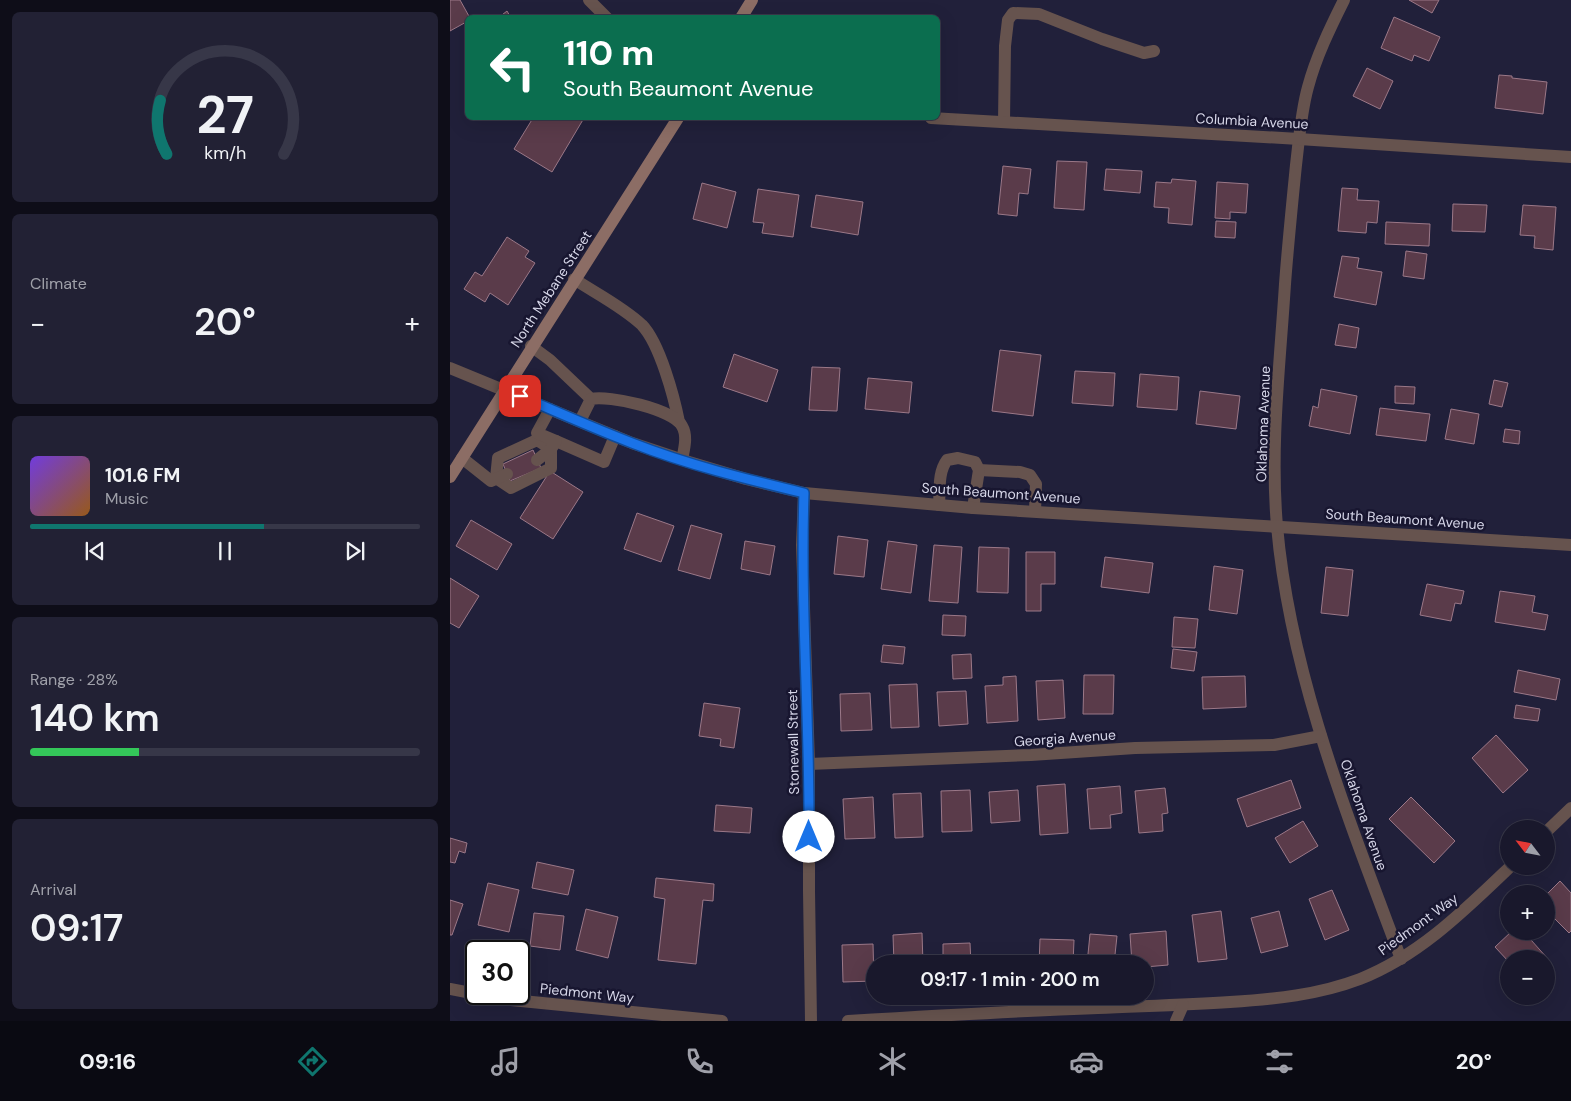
<!DOCTYPE html>
<html lang="en">
<head>
<meta charset="utf-8">
<style>
  body { margin:0; font-family:"DM Sans",sans-serif; background:#222134; color:#f1f3f6; height:100vh; display:flex; flex-direction:column; font-size:19px; white-space:nowrap }
  * { box-sizing:border-box; margin:0 }
  p { font-size:16px; color:#9fa0a9 }
  .icon { flex:none; width:28px; height:28px; fill:none; stroke:currentColor; stroke-width:2; stroke-linecap:round; stroke-linejoin:round }
  .map { position:relative; flex:1; overflow:hidden }
  .sheet { display:flex; flex-direction:column; gap:12px; padding:12px; background:#0e0d18; width:450px }
  .sheet>* { flex:none }
  .guide { position:absolute; left:15px; top:15px; width:475px; height:105px; border-radius:8px; box-shadow:0 5px 20px #0002,0 0 0 1px #373748; background:#0b6e4f; color:#fff; overflow:hidden }
  .needle { width:32px; rotate:302deg }
  .buttons { position:absolute; left:1050px; top:820px; display:grid; gap:10px }
  .buttons a { display:grid; place-items:center; width:55px; height:55px; border-radius:50%; background:#19182c; box-shadow:0 5px 20px #0002,0 0 0 1px #373748; font-size:25px }
  .speed { position:absolute; left:15px; top:940px; display:flex; gap:10px; font-size:25px; font-weight:700; text-align:center }
  .speed>* { display:grid; place-content:center; width:65px; height:65px; border-radius:50%; background:#19182c; box-shadow:0 5px 20px #0002,0 0 0 1px #373748; line-height:1 }
  .speed .limit { border:2px solid #111; border-radius:8px; background:#fff; color:#111 }
  .pin { position:absolute; display:grid; place-items:center; width:42px; height:42px; color:#fff; margin:-21px; border-radius:10px; box-shadow:0 2px 8px #0006 }
  .me { position:absolute; width:55px; margin:-28px; rotate:0deg; stroke-linejoin:round; filter:drop-shadow(0 0 4px #0008) }
  .turn { display:flex; align-items:center; gap:18px; height:105px; padding:0 15px; font-size:22px }
  .turn .icon { width:65px; height:65px; stroke-width:2.5 }
  .turn b { display:block; font-size:35px; line-height:42px }
  .big { font-size:38px; font-weight:600; line-height:1.1 }
  .sheet .tile { flex:1; display:flex; flex-direction:column; justify-content:center; gap:8px; min-width:0; padding:0 18px; border-radius:8px; background:#222134 }
  .sheet .dial { align-items:center; gap:0 }
  .dial svg { height:130px; overflow:visible; fill:none; stroke:#373748; stroke-width:7; stroke-linecap:round; text-anchor:middle }
  .dial text { fill:#f1f3f6; stroke:none }
  .song { display:flex; align-items:center; gap:15px }
  .cover { width:60px; height:60px; border-radius:8px; background:linear-gradient(135deg,hsl(260 70% 55%),hsl(30 70% 35%)) }
  .played { height:5px; border-radius:2px; background:linear-gradient(90deg,#0f766e 60%,#373748 60%) }
  .keys { display:flex; justify-content:space-around; direction:ltr }
  .heat { display:flex; justify-content:space-between; align-items:center; font-size:28px; direction:ltr }
  .charge { height:8px; border-radius:4px; background:linear-gradient(90deg,#34c759 28%,#373748 0) }
  .trip { position:absolute; left:416px; top:955px; width:288px; height:50px; border-radius:25px; background:#19182c; box-shadow:0 5px 20px #0002,0 0 0 1px #373748; font-weight:600; line-height:50px; text-align:center }
  .dock { display:flex; height:80px; justify-content:space-around; align-items:center; background:#0a0a12; color:#9fa0a9 }
  .dock .icon { width:35px; height:35px }
  .dock .selected { color:#0f766e }
  .dock b { font-size:22px; color:#f1f3f6 }
  main { display:flex; flex:1; min-height:0 }
  .map>svg:first-child { display:block }
</style>
</head>
<body>
<main>
<section class="sheet">
<div class="tile dial"><svg viewBox="0 0 100 80">
<path d="M14 69A42 42 0 1 1 86 69"/>
<path d="M14 69A42 42 0 0 1 10 36" stroke="#0f766e"/>
<text x="50" y="56" font-size="32" font-weight="700">27</text>
<text x="50" y="72" font-size="11">km/h</text>
</svg></div>
<div class="tile"><p>Climate</p>
<div class="heat"><a>−</a><b class="big">20°</b><a>+</a></div>
</div>
<div class="tile">
<div class="song"><i class="cover"></i><div><b>101.6 FM</b><p>Music</p></div></div>
<div class="played"></div>
<div class="keys"><svg class="icon" aria-label="previous" viewBox="0 0 24 24"><path d="M18 5L8 12l10 7zM5 5v14"/></svg><svg class="icon" aria-label="pause" viewBox="0 0 24 24"><path d="M8 5v14M16 5v14"/></svg><svg class="icon" aria-label="next" viewBox="0 0 24 24"><path d="M6 5l10 7-10 7zM19 5v14"/></svg></div>
</div>
<div class="tile"><p>Range · 28%</p><b class="big">140 km</b><div class="charge"></div></div>
<div class="tile"><p>Arrival</p><b class="big">09:17</b></div>
</section>
<div class="map">
<svg width="1121" height="1021" viewBox="0 0 1121 1021">
  <rect width="100%" height="100%" fill="#21203a"/>
  <g fill="#5a3b4a" stroke="#9b7888">
    <polygon points="0,0 10,0 20,18 18,18 18,21 0,31"/>
    <polygon points="959,0 989,0 982,13"/>
    <polygon points="57,11 61,18 48,18"/>
    <polygon points="944,17 990,37 979,61 964,55 962,61 931,48"/>
    <polygon points="917,68 943,81 930,109 903,96"/>
    <polygon points="1049,75 1062,76 1062,78 1097,82 1093,114 1045,108"/>
    <polygon points="83,118 134,118 102,172 64,149"/>
    <polygon points="607,161 637,162 634,210 604,208"/>
    <polygon points="553,166 581,169 578,194 569,193 567,216 548,214"/>
    <polygon points="656,169 692,171 690,193 654,190"/>
    <polygon points="722,179 746,181 742,225 718,223 719,208 704,207 706,182 721,183"/>
    <polygon points="767,182 798,184 796,213 780,212 780,219 765,218"/>
    <polygon points="252,183 286,192 277,228 243,219"/>
    <polygon points="892,188 908,189 907,200 929,201 927,223 917,222 916,233 888,231"/>
    <polygon points="308,189 349,195 343,237 312,233 314,223 303,222"/>
    <polygon points="366,195 413,202 408,235 361,227"/>
    <polygon points="1003,204 1037,205 1035,232 1002,231"/>
    <polygon points="1073,205 1106,207 1103,250 1084,248 1085,236 1070,235"/>
    <polygon points="766,221 786,222 785,238 765,237"/>
    <polygon points="936,222 980,224 979,246 935,244"/>
    <polygon points="57,237 79,251 75,257 85,263 58,305 40,293 35,302 14,289 25,272 32,276"/>
    <polygon points="956,251 977,254 974,279 953,276"/>
    <polygon points="892,256 909,258 907,268 932,272 926,305 884,297"/>
    <polygon points="889,324 909,328 906,348 885,345"/>
    <polygon points="550,350 591,355 583,416 542,411"/>
    <polygon points="284,354 328,370 317,402 273,387"/>
    <polygon points="362,367 390,368 387,411 359,410"/>
    <polygon points="625,371 665,373 663,406 622,403"/>
    <polygon points="690,374 729,377 727,410 687,407"/>
    <polygon points="418,378 462,382 459,413 415,409"/>
    <polygon points="1044,380 1058,383 1052,407 1039,404"/>
    <polygon points="945,386 965,387 964,404 945,403"/>
    <polygon points="871,389 907,396 900,434 859,426 863,406 868,408"/>
    <polygon points="750,391 790,396 786,429 746,424"/>
    <polygon points="930,408 980,414 976,441 926,435"/>
    <polygon points="1001,409 1029,414 1024,444 995,439"/>
    <polygon points="1055,429 1070,431 1069,444 1053,442"/>
    <polygon points="83,450 91,468 60,481 53,464"/>
    <polygon points="100,471 133,492 103,539 70,518"/>
    <polygon points="187,513 224,526 211,562 174,549"/>
    <polygon points="21,520 62,544 47,570 6,546"/>
    <polygon points="241,525 272,534 260,579 228,570"/>
    <polygon points="388,536 418,540 414,577 384,574"/>
    <polygon points="295,541 325,546 320,575 291,569"/>
    <polygon points="438,541 467,545 461,593 431,589"/>
    <polygon points="484,545 512,547 508,603 479,601"/>
    <polygon points="529,547 559,548 558,593 527,592"/>
    <polygon points="576,552 605,552 605,584 591,584 591,611 576,611"/>
    <polygon points="655,557 703,563 699,593 651,587"/>
    <polygon points="764,566 793,570 787,614 759,610"/>
    <polygon points="876,567 903,570 898,616 871,613"/>
    <polygon points="0,578 29,596 9,628 0,623"/>
    <polygon points="977,584 1014,591 1011,604 1005,603 1001,621 970,615"/>
    <polygon points="1050,591 1085,596 1082,612 1098,615 1095,630 1045,622"/>
    <polygon points="493,615 516,616 515,636 492,635"/>
    <polygon points="724,617 748,619 745,648 722,647"/>
    <polygon points="433,645 455,647 453,664 431,662"/>
    <polygon points="723,649 747,652 744,671 721,668"/>
    <polygon points="521,654 522,678 503,679 502,655"/>
    <polygon points="1068,670 1110,679 1106,700 1064,692"/>
    <polygon points="634,675 664,675 663,714 633,714"/>
    <polygon points="566,676 568,721 537,723 535,686 553,685 553,677"/>
    <polygon points="795,676 796,707 753,709 752,677"/>
    <polygon points="613,680 615,718 588,720 586,681"/>
    <polygon points="467,684 469,727 441,728 439,685"/>
    <polygon points="516,691 518,724 489,726 487,692"/>
    <polygon points="420,693 422,730 391,731 390,694"/>
    <polygon points="254,703 290,708 284,748 270,746 271,739 249,736"/>
    <polygon points="1066,705 1090,709 1088,721 1064,718"/>
    <polygon points="1046,735 1078,770 1053,793 1022,758"/>
    <polygon points="841,780 851,808 797,827 787,799"/>
    <polygon points="615,784 618,833 590,835 587,786"/>
    <polygon points="670,786 672,813 660,815 661,828 640,829 637,789"/>
    <polygon points="715,788 718,813 712,814 713,831 689,833 685,791"/>
    <polygon points="520,790 522,831 492,832 491,791"/>
    <polygon points="568,790 570,821 541,823 539,792"/>
    <polygon points="471,793 473,837 445,838 443,794"/>
    <polygon points="423,797 425,838 395,839 393,799"/>
    <polygon points="961,797 1005,841 984,863 939,819"/>
    <polygon points="266,805 302,808 300,833 264,831"/>
    <polygon points="853,821 868,846 840,863 825,838"/>
    <polygon points="0,838 17,843 15,853 9,851 5,863 0,862"/>
    <polygon points="87,862 124,870 118,895 82,888"/>
    <polygon points="206,878 264,884 263,901 253,900 246,964 208,960 215,899 204,897"/>
    <polygon points="1110,881 1121,893 1121,931 1119,933 1096,910 1096,895"/>
    <polygon points="38,883 69,890 59,932 28,925"/>
    <polygon points="882,890 899,930 875,940 859,899"/>
    <polygon points="0,900 13,904 2,935 0,935"/>
    <polygon points="136,909 168,917 158,958 126,950"/>
    <polygon points="771,911 777,959 748,962 742,915"/>
    <polygon points="829,911 838,946 811,953 801,918"/>
    <polygon points="84,913 114,916 110,950 80,946"/>
    <polygon points="716,931 718,965 695,967 695,964 682,964 680,934"/>
    <polygon points="1062,931 1073,931 1098,959 1059,959 1059,962 1045,947"/>
    <polygon points="472,933 473,964 444,964 443,935"/>
    <polygon points="640,934 667,936 664,964 637,964"/>
    <polygon points="590,939 624,940 623,964 589,964"/>
    <polygon points="520,943 521,964 493,964 493,944"/>
    <polygon points="423,944 424,981 393,982 392,945"/>
    <rect x="546" y="956" width="25" height="8"/>
  </g>
  <g fill="none" stroke-linecap="round" stroke-linejoin="round">
    <g stroke="#66534e" stroke-width="12">
      <polyline points="554,122 555,46 558,20 563,13 589,14 652,39 694,53 704,51"/>
      <path d="M124,279C147,294 173,307 192,325C210,344 224,397 229,422"/>
      <polyline points="81,346 100,360 141,399"/>
      <path d="M130,421L141,399C159,395 223,409 232,426C238,436 234,449 232,460"/>
      <polygon points="87,440 101,449 101,468 61,488 46,478 48,458"/>
      <polyline points="106,441 154,462 165,436"/>
      <polyline points="12,458 41,481 57,474"/>
      <polyline points="87,460 101,449 106,441 87,433 100,409"/>
      <polyline points="529,470 570,472 580,475 586,484 585,511"/>
      <path d="M489,505C490,489 488,472 497,460L508,458L525,462L529,470L523,508"/>
    </g>
    <g stroke="#66534e" stroke-width="12">
      <polyline points="139,0 157,18"/>
      <path d="M894,0C880,28 866,57 858,87C851,112 849,140 846,165C842,205 838,244 835,284C830,364 820,446 827,526C840,675 899,820 951,959"/>
      <polyline points="481,118 849,139 1121,157"/>
      <polyline points="354,493 352,545 359,764 359,891 361,1021"/>
      <polyline points="359,764 581,755 685,748 824,745 871,736"/>
      <polyline points="1096,832 1121,808"/>
      <polyline points="0,989 52,999 272,1021"/>
      <path d="M398,1021C481,1016 564,1011 648,1008C692,1006 736,1005 780,1002C825,999 868,995 910,979C969,956 1016,909 1061,866"/>
      <polyline points="726,1021 733,1005"/>
    </g>
    <polyline stroke="#66534e" stroke-width="12" points="0,368 182,443 239,462 296,479 354,493 523,508 1121,545"/>
    <g stroke="#8c6d65" stroke-width="12">
      <polyline points="291,18 302,0"/>
      <polyline points="0,477 228,118"/>
    </g>
  </g>
  <g fill="none" stroke-linecap="round" stroke-linejoin="round">
    <defs>
      <path id="route" d="M70,396C107,412 145,429 182,443C238,465 296,479 354,493C350,607 360,722 359,837"/>
    </defs>
    <use href="#route" stroke="#114b97" stroke-width="12"/>
    <use href="#route" stroke="#1a73e8" stroke-width="9"/>
  </g>
  <g text-anchor="middle" stroke-width="5" stroke-linejoin="round" paint-order="stroke">
    <g font-size="14" fill="#d7d7e9" stroke="#181630">
      <text transform="translate(802 121) rotate(3)" y="5">Columbia Avenue</text>
      <text transform="translate(101 289) rotate(-57)" y="5">North Mebane Street</text>
      <text transform="translate(813 424) rotate(-88)" y="5">Oklahoma Avenue</text>
      <text transform="translate(551 493) rotate(4)" y="5">South Beaumont Avenue</text>
      <text transform="translate(955 519) rotate(4)" y="5">South Beaumont Avenue</text>
      <text transform="translate(615 738) rotate(-4)" y="5">Georgia Avenue</text>
      <text transform="translate(343 742) rotate(-91)" y="5">Stonewall Street</text>
      <text transform="translate(914 815) rotate(71)" y="5">Oklahoma Avenue</text>
      <text transform="translate(968 924) rotate(-36)" y="5">Piedmont Way</text>
      <text transform="translate(137 993) rotate(6)" y="5">Piedmont Way</text>
    </g>
  </g>
</svg>
<div class="buttons">
<a><svg class="needle" viewBox="-14 -14 28 28"><path d="M0-13l5 13h-10z" fill="#e53935"/><path d="M0 13l5-13h-10z" fill="#9fa0a9"/></svg></a>
<a>+</a>
<a>−</a>
</div>
<div class="speed"><div class="limit">30</div></div>
<div class="pin" style="left:70px;top:396px;background:#d93025"><svg class="icon" aria-label="arrive" viewBox="0 0 24 24"><path d="M6 21V4h12l-3 4 3 4H6"/></svg></div>
<svg class="me" style="left:359px;top:837px" viewBox="-20 -20 40 40"><circle r="19" fill="#fff"/><path d="M0-13L10 11 0 6-10 11z" fill="#1a73e8"/></svg>
<div class="trip">09:17 · 1 min · 200 m</div>
<div class="guide">
<div class="turn"><svg class="icon" aria-label="left" viewBox="0 0 24 24"><path d="M17 20v-9H6M10 6l-5 5 5 5"/></svg><div><b>110 m</b>South Beaumont Avenue</div></div>
</div>
</div>
</main>
<nav class="dock">
<b>09:16</b>
<svg class="icon selected" aria-label="directions" viewBox="0 0 24 24"><path d="M12 3l9 9-9 9-9-9zM9 14v-3h6M13 9l2 2-2 2"/></svg>
<svg class="icon" aria-label="music" viewBox="0 0 24 24"><path d="M9 18V5l10-2v13"/><circle cx="6" cy="18" r="3"/><circle cx="16" cy="16" r="3"/></svg>
<svg class="icon" aria-label="phone" viewBox="0 0 24 24"><path d="M5 4h4l2 5-3 2q2 4 5 5l2-3 5 2v4C11 20 4 13 5 4z"/></svg>
<svg class="icon" aria-label="climate" viewBox="0 0 24 24"><path d="M12 3v18M4 7l16 10M4 17L20 7"/></svg>
<svg class="icon" aria-label="car" viewBox="0 0 24 24"><path d="M5 17H2v-5l4-1 3-4h7l3 4 3 1v5h-3M9 17h6M6 11h13"/><circle cx="7" cy="17" r="2"/><circle cx="17" cy="17" r="2"/></svg>
<svg class="icon" aria-label="filters" viewBox="0 0 24 24"><path d="M4 7h16M4 17h16"/><circle cx="9" cy="7" r="2"/><circle cx="15" cy="17" r="2"/></svg>
<b>20°</b>
</nav>
</body>
</html>
